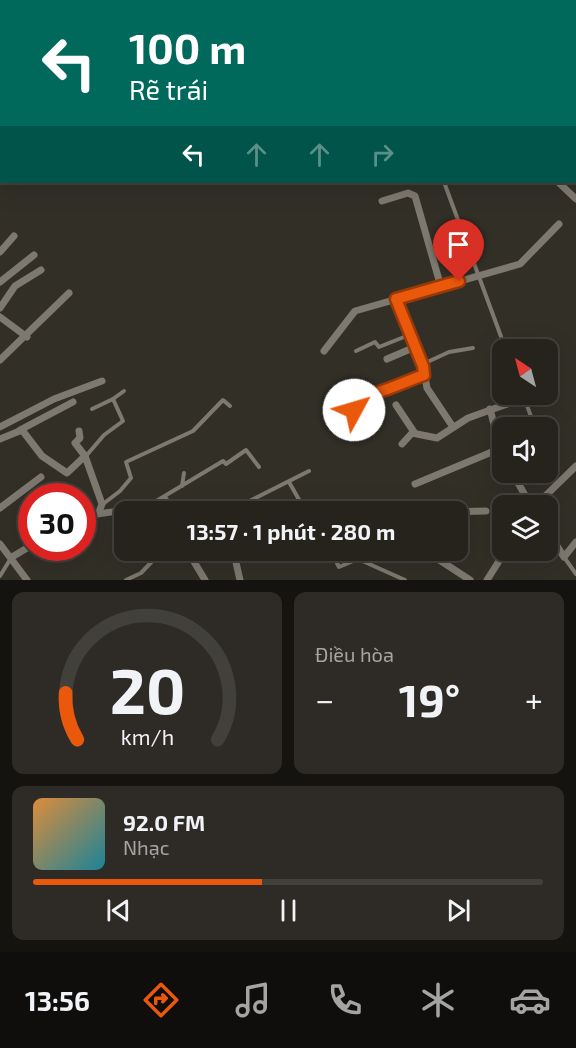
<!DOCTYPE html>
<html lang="vi">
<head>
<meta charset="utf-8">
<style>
  body { margin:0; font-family:"Exo 2",sans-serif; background:#2e2b26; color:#f1f3f6; height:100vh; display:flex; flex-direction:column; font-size:22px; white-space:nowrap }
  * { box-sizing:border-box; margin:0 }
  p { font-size:20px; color:#a4a4a4 }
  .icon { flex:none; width:33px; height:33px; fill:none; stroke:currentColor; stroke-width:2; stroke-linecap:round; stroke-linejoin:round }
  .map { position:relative; height:580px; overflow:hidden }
  .sheet { display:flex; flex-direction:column; gap:12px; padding:12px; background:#151310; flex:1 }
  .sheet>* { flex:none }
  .guide { position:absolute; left:0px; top:0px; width:576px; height:183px; box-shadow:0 6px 24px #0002,0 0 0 2px #42403b; background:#00695c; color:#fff; overflow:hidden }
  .needle { width:39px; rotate:324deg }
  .buttons { position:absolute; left:492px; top:339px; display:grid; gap:12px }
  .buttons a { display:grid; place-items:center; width:66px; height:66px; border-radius:12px; background:#26231d; box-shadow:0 6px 24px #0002,0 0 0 2px #42403b; font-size:30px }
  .speed { position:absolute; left:18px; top:483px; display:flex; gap:12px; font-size:30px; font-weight:700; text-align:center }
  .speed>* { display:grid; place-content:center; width:78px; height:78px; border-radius:50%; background:#26231d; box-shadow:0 6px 24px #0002,0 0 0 2px #42403b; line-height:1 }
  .speed .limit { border:9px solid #d22; background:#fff; color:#111 }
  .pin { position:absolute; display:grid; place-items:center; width:51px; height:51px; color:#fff; margin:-62px -26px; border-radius:50% 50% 50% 0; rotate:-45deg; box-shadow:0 0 6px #0007 }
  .pin .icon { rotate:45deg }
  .me { position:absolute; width:66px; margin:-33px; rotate:51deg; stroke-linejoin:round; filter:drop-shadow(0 0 4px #0008) }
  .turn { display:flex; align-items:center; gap:21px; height:126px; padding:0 30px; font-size:27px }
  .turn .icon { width:78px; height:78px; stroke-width:2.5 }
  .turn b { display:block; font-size:42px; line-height:51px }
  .lanes { display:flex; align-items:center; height:57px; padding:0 30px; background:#0003; justify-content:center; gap:30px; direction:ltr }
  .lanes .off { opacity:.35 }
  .big { font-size:45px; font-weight:700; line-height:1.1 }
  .sheet .tile { flex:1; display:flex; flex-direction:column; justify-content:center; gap:9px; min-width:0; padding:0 21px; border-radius:12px; background:#2e2b26 }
  .sheet .dial { align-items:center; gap:0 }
  .dial svg { height:156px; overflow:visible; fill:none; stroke:#42403b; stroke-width:7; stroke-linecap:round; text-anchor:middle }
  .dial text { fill:#f1f3f6; stroke:none }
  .song { display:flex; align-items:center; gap:18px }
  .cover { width:72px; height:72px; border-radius:9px; background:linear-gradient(135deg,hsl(30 70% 55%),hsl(190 70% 35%)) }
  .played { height:6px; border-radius:3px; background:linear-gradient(90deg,#ea580c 45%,#42403b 45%) }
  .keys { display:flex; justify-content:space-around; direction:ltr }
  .heat { display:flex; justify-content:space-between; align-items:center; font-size:33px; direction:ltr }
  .sheet .tiles { flex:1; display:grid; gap:12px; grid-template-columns:1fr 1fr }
  .tile:last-child { grid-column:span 2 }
  .trip { position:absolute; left:114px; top:501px; width:354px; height:60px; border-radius:12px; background:#26231d; box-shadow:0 6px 24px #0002,0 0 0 2px #42403b; font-weight:700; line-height:60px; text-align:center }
  .menu { display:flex; height:96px; justify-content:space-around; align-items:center; background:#0f0e0c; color:#a4a4a4 }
  .menu .icon { width:42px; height:42px }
  .menu .selected { color:#ea580c }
  .menu b { font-size:27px; color:#f1f3f6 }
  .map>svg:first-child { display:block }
</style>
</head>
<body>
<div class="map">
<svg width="576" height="580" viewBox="0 0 576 580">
  <rect width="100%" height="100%" fill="#322f27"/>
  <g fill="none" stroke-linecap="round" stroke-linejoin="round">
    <g stroke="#7e7c74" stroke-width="1.5" stroke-dasharray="3 4.5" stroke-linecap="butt">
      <polyline points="353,0 354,2"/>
      <polyline points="315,2 322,0"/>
      <polyline points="0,88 2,88"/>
    </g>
    <g stroke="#7d796f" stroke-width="4">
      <polyline points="435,0 437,2"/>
      <polyline points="496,0 498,2"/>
      <polyline points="398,2 400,0"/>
      <polyline points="530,2 530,0"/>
      <polyline points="574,2 574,0"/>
      <polyline points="574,33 576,33"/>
      <polyline points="444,182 506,350"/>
      <polyline points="356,351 375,342 379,347 409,335"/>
      <polyline points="423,364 449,352 473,348"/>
      <polyline points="523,394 535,428"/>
      <polyline points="113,399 124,391"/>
      <polyline points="86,456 104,435 123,421 113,399 92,409"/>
      <polyline points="548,461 556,484"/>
      <polyline points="289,482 306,512"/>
      <polyline points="182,486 184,473"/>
      <polyline points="165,497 176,512"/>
      <polyline points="103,504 120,491 131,478 126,462 193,431 223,400 230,406"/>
      <polyline points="143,509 223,461 226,464 246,450 259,467"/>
      <polyline points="228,512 309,471"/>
      <polyline points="330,550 339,567 358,559 405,580"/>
      <polyline points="564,557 576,574"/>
      <polyline points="0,576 11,558"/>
      <polyline points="126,580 141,573 163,550"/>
    </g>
    <g stroke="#7d796f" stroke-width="7">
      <polyline points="368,0 370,2"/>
      <polyline points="558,182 576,199"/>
      <polyline points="382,201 408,193 415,196 441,287"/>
      <polyline points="0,252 14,236"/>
      <polyline points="0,282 34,255"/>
      <polyline points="396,299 423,366 427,388 453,427"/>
      <polyline points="0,308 15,286 41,270"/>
      <polyline points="0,317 27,337"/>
      <polyline points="324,351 355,311 520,264 559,224"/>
      <polyline points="387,359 415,347"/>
      <polyline points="0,360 69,293"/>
      <polyline points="396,405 414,432"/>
      <polyline points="490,409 502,455"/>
      <polyline points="334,414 358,409 359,398 389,391 398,384 424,375"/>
      <polyline points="0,427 54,399 102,381"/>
      <polyline points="20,430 73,402"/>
      <polyline points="79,431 80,438 75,443 85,456"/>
      <polyline points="0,439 22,430 42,456 67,473 85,456 102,504 99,512"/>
      <polyline points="402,444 412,433 437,438 468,418 524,398"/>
      <polyline points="512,472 531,506"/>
      <polyline points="415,484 499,449"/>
      <polyline points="535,506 576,466"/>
      <polyline points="0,508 41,477"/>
      <polyline points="444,512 486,511"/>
      <path d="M82,518C93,514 135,507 145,512"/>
      <polyline points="548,532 564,557 576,542"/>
      <polyline points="0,544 27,580"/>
      <polyline points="187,550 205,580"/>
      <polyline points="424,550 470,580"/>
      <polyline points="12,557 32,545"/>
      <polyline points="240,580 235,558 256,550"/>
      <polyline points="487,580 506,550"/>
    </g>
  </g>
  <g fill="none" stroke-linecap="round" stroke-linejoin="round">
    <defs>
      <path id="route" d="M354,410L359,408L360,397C383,393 401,383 424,375L423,366L396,299L459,281"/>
    </defs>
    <use href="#route" stroke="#983908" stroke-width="15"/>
    <use href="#route" stroke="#ea580c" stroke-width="10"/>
  </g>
</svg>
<div class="buttons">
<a><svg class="needle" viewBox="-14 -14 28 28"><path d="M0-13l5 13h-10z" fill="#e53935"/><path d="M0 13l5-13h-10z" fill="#a4a4a4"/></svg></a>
<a><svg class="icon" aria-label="sound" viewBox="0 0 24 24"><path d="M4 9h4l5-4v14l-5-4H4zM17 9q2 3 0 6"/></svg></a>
<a><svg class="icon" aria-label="layers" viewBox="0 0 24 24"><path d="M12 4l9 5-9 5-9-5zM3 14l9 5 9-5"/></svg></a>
</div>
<div class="speed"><div class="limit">30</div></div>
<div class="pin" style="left:459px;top:281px;background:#d93025"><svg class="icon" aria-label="arrive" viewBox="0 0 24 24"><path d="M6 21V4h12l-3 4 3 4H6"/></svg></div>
<svg class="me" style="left:354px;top:410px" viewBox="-20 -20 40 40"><circle r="19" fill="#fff"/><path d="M0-13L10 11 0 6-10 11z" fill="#ea580c"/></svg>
<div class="trip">13:57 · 1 phút · 280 m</div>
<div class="guide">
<div class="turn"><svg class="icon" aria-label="left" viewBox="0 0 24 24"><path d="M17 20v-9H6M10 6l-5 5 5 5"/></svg><div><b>100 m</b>Rẽ trái</div></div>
<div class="lanes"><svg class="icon" aria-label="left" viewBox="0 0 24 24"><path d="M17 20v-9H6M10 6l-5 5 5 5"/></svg><svg class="icon off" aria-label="ahead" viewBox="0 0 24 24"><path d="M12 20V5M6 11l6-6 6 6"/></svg><svg class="icon off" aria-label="ahead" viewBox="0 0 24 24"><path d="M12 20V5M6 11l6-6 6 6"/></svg><svg class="icon off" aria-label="right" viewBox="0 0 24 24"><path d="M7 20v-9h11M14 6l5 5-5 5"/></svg></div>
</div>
</div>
<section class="sheet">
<div class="tiles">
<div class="tile dial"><svg viewBox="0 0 100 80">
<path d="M14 69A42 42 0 1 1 86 69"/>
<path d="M14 69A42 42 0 0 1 8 45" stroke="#ea580c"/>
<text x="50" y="56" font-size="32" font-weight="700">20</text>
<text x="50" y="72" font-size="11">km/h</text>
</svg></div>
<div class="tile"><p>Điều hòa</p>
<div class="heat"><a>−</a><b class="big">19°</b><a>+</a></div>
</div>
<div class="tile">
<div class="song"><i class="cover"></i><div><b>92.0 FM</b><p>Nhạc</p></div></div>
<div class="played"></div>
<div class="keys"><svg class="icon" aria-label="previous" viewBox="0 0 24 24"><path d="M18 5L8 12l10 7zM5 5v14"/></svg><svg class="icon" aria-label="pause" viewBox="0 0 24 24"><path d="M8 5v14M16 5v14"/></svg><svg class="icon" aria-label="next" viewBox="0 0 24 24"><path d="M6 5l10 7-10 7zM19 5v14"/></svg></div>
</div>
</div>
</section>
<nav class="menu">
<b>13:56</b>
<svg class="icon selected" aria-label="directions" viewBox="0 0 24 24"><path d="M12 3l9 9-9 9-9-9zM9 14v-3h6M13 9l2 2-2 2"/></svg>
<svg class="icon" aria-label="music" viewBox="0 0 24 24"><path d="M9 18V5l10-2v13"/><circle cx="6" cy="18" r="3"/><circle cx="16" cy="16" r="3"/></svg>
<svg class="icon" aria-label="phone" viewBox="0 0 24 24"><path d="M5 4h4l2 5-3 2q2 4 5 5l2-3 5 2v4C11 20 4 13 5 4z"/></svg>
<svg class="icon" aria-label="climate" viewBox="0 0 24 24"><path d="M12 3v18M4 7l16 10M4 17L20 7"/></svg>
<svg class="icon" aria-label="car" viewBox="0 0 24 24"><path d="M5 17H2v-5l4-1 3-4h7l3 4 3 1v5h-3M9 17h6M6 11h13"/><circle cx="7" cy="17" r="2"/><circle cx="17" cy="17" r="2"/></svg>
</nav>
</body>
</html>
